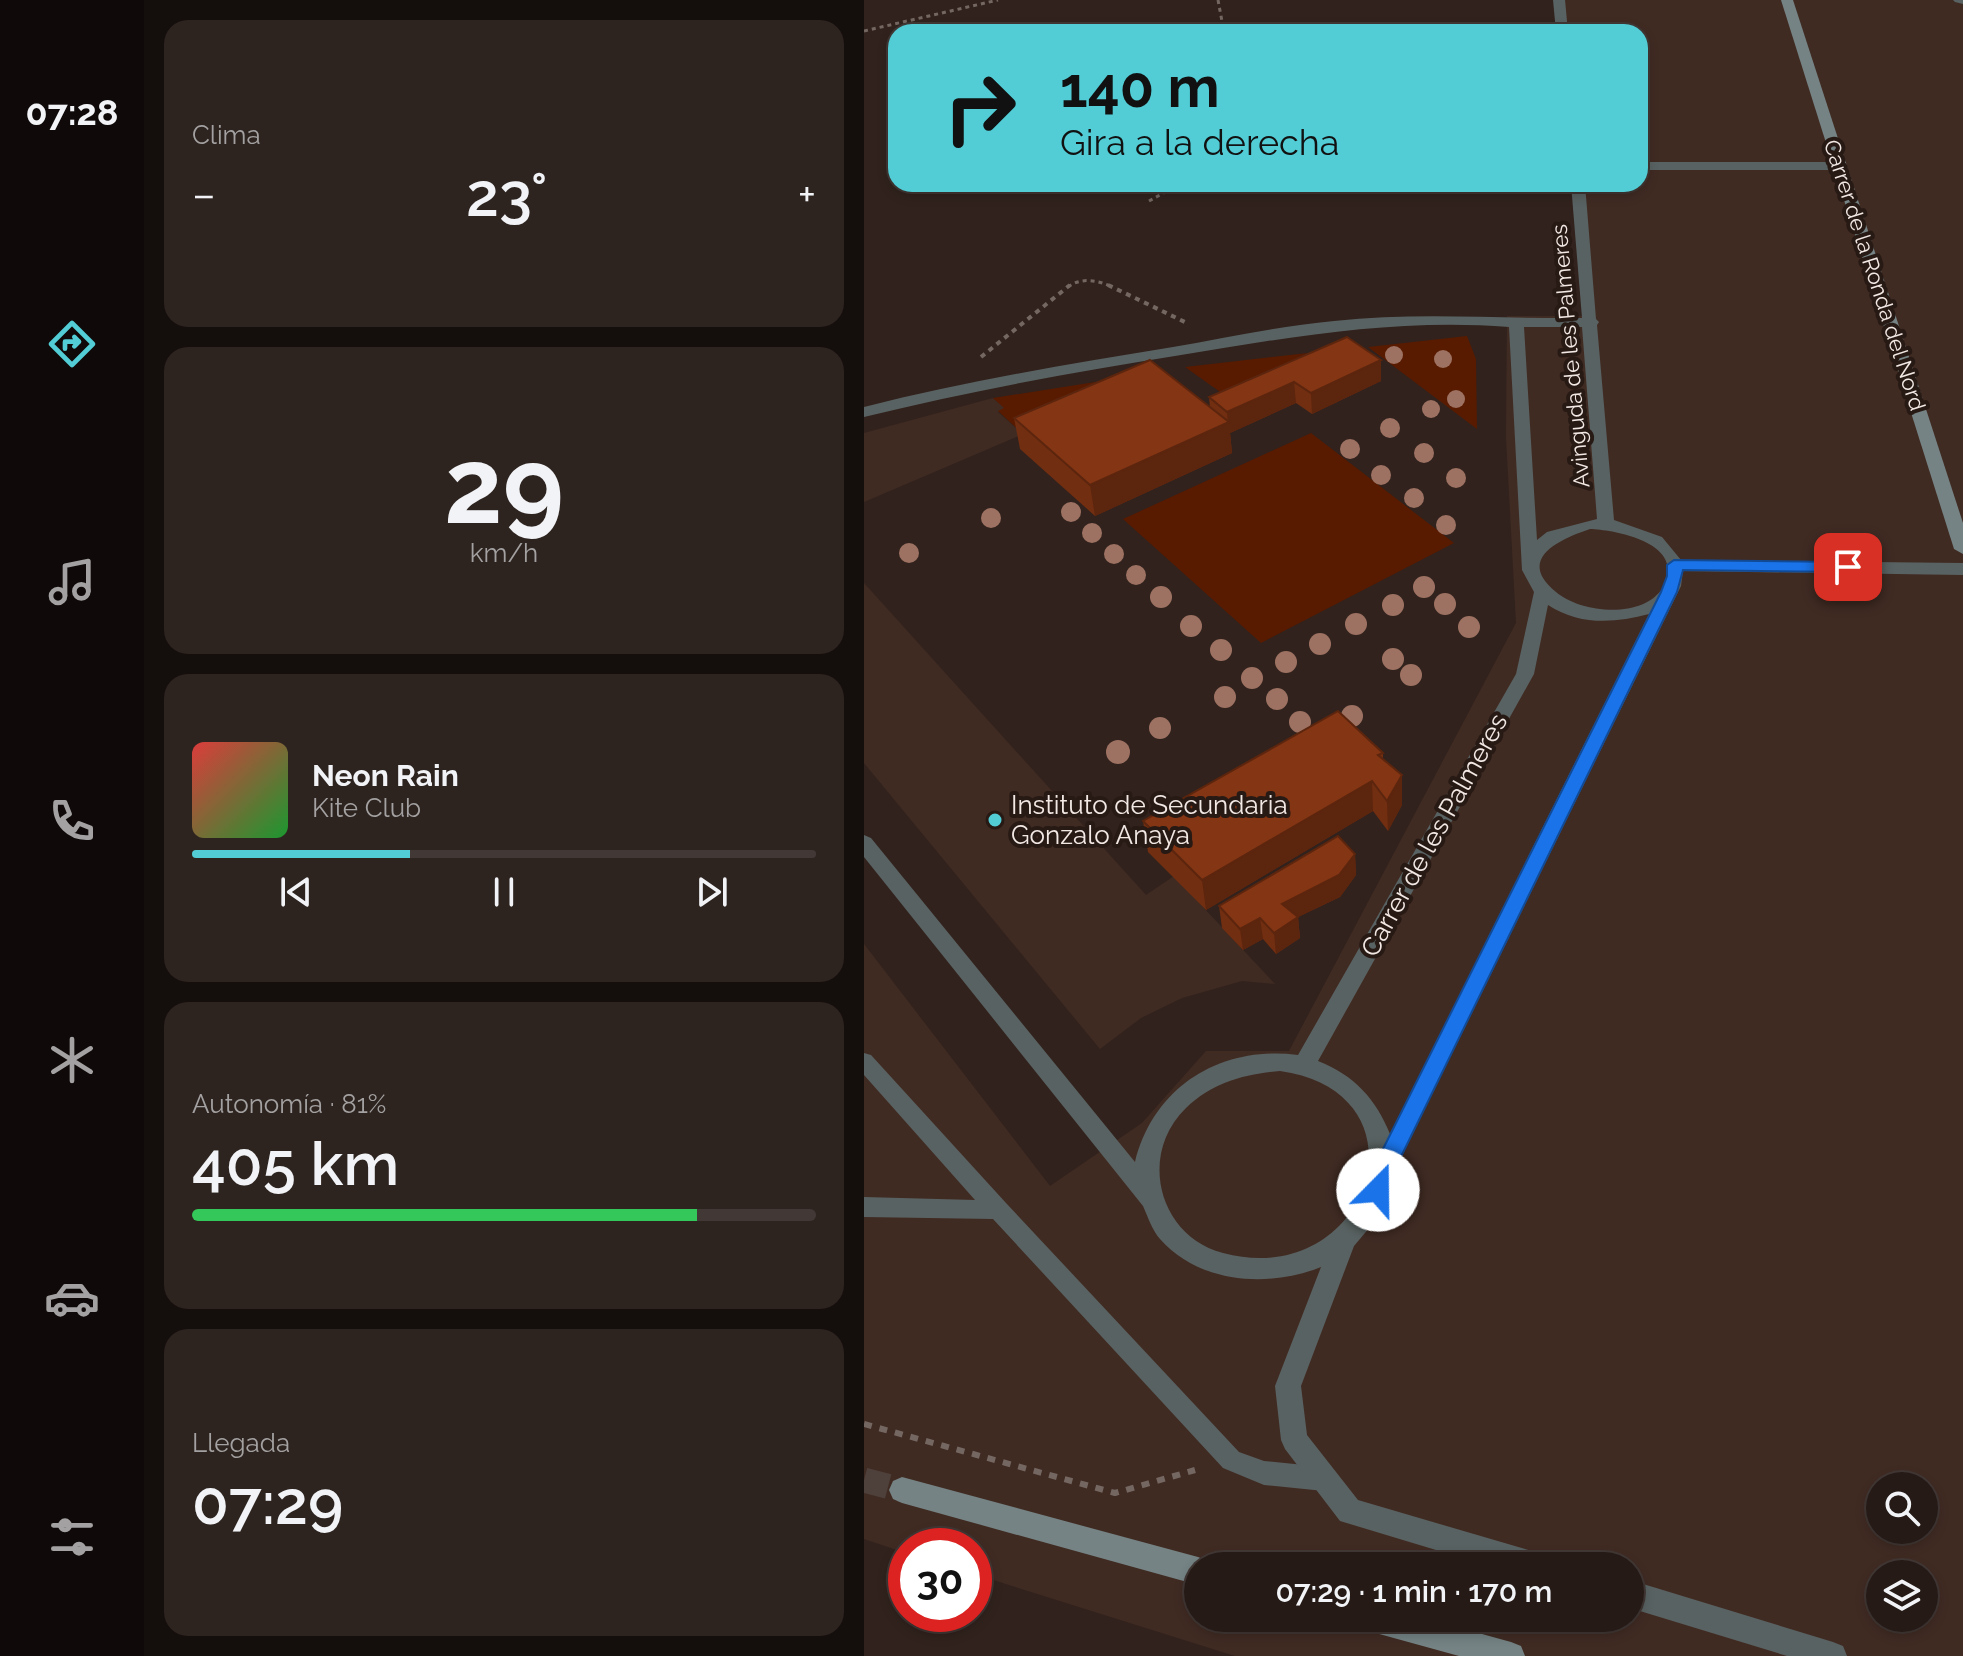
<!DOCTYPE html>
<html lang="es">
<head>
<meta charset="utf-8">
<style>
  body { margin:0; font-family:Raleway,sans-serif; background:#2d231f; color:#f1f3f6; height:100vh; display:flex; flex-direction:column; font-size:30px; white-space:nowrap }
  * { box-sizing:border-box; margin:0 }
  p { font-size:26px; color:#a3a1a1 }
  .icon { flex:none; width:44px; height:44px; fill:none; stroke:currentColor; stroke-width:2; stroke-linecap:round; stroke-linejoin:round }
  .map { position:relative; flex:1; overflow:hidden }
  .panel { display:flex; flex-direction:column; gap:20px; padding:20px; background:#140e0c; width:720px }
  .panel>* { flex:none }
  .banner { position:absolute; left:24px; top:24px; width:760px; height:168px; border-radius:24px; box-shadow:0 4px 12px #0003,0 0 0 2px #423835; background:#52ccd5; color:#111; overflow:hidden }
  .buttons { position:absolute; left:1002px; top:1472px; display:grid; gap:16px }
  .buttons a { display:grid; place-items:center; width:72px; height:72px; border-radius:50%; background:#251a16; box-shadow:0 4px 12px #0003,0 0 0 2px #423835; font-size:40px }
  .speed { position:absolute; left:24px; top:1528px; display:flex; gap:16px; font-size:40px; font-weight:700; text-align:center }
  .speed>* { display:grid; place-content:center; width:104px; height:104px; border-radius:50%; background:#251a16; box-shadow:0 4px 12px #0003,0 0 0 2px #423835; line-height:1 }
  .speed .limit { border:12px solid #d22; background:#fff; color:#111 }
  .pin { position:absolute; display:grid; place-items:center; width:68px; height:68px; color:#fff; margin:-34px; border-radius:16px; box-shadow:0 4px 12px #0006 }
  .me { position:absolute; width:88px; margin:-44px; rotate:22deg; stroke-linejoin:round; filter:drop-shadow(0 0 6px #0008) }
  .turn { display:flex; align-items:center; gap:28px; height:168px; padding:0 40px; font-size:36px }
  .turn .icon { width:104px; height:104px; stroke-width:2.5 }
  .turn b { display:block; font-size:56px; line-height:68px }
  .big { font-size:60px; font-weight:600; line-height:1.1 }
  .panel .widget { flex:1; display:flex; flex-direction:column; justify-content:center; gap:12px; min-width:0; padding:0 28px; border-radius:24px; background:#2d231f }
  .panel .dial { align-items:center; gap:0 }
  .dial b { font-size:104px; line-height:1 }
  .song { display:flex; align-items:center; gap:24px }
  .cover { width:96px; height:96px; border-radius:12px; background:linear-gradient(135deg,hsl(0 70% 55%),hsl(130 70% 35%)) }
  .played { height:8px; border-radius:4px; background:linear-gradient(90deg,#52ccd5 35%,#423835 35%) }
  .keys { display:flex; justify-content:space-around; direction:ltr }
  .heat { display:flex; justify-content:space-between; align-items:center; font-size:44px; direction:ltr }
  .charge { height:12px; border-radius:6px; background:linear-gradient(90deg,#34c759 81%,#423835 0) }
  .trip { position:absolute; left:320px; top:1552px; width:460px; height:80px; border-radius:40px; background:#251a16; box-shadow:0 4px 12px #0003,0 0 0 2px #423835; font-weight:600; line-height:80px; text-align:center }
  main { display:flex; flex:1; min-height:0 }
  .menu { display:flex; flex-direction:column; width:144px; justify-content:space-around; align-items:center; background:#0f0a09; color:#a3a1a1 }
  .menu .icon { width:56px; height:56px }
  .menu .active { color:#52ccd5 }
  .menu b { font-size:36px; color:#f1f3f6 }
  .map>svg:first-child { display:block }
</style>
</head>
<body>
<main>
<nav class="menu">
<b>07:28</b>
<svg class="icon active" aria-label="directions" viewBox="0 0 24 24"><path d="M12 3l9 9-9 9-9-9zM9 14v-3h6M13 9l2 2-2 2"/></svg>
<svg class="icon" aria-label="music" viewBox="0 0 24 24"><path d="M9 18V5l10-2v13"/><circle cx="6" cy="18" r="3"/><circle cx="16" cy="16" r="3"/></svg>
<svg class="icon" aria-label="phone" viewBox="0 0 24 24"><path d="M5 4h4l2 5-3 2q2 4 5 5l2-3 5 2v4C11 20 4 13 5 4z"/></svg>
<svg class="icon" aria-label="climate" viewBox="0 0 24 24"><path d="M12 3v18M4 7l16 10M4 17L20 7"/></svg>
<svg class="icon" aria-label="car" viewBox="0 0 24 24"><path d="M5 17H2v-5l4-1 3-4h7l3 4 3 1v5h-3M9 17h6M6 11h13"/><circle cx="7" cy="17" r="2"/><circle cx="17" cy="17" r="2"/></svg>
<svg class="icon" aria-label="filters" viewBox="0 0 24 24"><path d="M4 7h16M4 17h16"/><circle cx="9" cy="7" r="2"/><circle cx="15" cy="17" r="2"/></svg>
</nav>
<section class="panel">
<div class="widget"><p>Clima</p>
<div class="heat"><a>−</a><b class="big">23°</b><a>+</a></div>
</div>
<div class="widget dial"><b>29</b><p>km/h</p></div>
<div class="widget">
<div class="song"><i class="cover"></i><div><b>Neon Rain</b><p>Kite Club</p></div></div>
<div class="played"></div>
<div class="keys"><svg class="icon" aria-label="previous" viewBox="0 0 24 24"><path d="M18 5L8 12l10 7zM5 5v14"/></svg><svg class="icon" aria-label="pause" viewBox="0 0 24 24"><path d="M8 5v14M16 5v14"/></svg><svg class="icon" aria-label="next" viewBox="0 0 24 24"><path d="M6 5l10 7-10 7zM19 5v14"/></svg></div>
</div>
<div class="widget"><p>Autonomía · 81%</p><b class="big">405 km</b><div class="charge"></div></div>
<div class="widget"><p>Llegada</p><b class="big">07:29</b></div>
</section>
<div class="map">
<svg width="1099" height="1656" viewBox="0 0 1099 1656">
  <rect width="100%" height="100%" fill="#31221d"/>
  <g fill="#402b23" fill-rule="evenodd">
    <path d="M690,0H1099V1656H371L110,1574V1546H42V1553L0,1539V944L186,1186L278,1123L342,1051H425L652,623L642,437L643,316H724L710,184H776V32H693ZM1016,1486H1060V1530H1016ZM334,1566H766V1618H334ZM1016,1574H1060V1618H1016Z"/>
    <polygon points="129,398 141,408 134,412 159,434 0,502 0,433"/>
    <polygon points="0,583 282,895 310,876 411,984 378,981 318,998 277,1018 236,1049 0,763"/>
  </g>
  <g fill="#581b00">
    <polygon points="603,336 612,359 613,429 504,347"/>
    <polygon points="444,353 359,394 321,367"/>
    <polygon points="295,372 159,434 134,411 140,408 129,398"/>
    <polygon points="447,433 590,543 397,643 259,519"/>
  </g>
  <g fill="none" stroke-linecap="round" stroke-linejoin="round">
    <polyline stroke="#4e403b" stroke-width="25" stroke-dasharray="25 13" stroke-linecap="butt" points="0,1480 38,1490"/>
    <g stroke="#746762" stroke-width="3" stroke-dasharray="4 4" stroke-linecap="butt">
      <polyline points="354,0 360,32"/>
      <polyline points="0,31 134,0"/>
      <polyline points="285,201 316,184"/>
      <path d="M204,287C217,277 234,280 248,287"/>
    </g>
    <g stroke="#746762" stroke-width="4" stroke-dasharray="5 5" stroke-linecap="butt">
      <polyline points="244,285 323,323"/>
      <polyline points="117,357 206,285"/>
    </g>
    <polyline stroke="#746762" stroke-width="6" stroke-dasharray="8 8" stroke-linecap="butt" points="0,1424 251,1493 331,1470"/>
    <g fill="#596262" fill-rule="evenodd">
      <polygon points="776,162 976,162 982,166 976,170 776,170"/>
      <polygon points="0,1053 7,1055 142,1203 375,1452 400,1461 460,1467 468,1471 472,1479 468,1487 460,1491 400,1485 359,1468 129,1219 0,1217 0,1197 111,1200 0,1075"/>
    </g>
    <g fill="#596262" fill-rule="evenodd">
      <polygon points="689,0 701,0 704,32 692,32"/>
      <polygon points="1089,0 1099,0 1099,4 1091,2"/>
      <path d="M707,184H721L732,319L735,322L733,325L750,520L798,537L817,560L1099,563V575L819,571L817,586L528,1176L511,1221L490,1246L437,1386L443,1435L494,1500L671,1552L681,1556L685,1566H625L476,1521L421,1449L417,1440L411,1386L457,1267C405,1288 336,1284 296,1239C288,1230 284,1217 279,1206L0,857V835L7,838L271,1162C290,1086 357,1045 434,1055L652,674L670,592L658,570L645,327C534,318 426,337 317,355C211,372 105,391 0,417V407C102,381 205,364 309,347C362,338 416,326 470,321C552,312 635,319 718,318ZM660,327H718L733,519L683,532L673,540ZM726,529C754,530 823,544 799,587C780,620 716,613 692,592C651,559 696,539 726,529ZM684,605C716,626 751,623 785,614L526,1134C512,1099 490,1075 454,1061L670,674ZM416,1071C571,1093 505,1292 359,1253C294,1236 274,1154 322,1108C348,1083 380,1074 416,1071Z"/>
      <polygon points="766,1580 969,1642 979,1646 983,1656 923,1656 766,1608"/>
    </g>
    <g fill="#758384" fill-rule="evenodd">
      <polygon points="917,0 929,0 1099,523 1099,554 1090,549"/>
      <polygon points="38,1477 334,1557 344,1561 346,1566 334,1566 334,1585 38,1503 29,1499 25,1490 29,1481"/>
      <polygon points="494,1618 560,1618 647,1642 657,1646 661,1656 595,1656 508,1632 498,1628"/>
    </g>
  </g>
  <g fill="#9e7262">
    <circle cx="530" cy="355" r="9"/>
    <circle cx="579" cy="359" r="9"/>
    <circle cx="592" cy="399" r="9"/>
    <circle cx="567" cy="409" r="9"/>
    <circle cx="526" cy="428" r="10"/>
    <circle cx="486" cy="449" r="10"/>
    <circle cx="560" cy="453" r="10"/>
    <circle cx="517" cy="475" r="10"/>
    <circle cx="592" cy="478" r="10"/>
    <circle cx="550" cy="498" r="10"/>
    <circle cx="207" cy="512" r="10"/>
    <circle cx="127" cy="518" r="10"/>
    <circle cx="582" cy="525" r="10"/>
    <circle cx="228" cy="533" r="10"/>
    <circle cx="45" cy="553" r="10"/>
    <circle cx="250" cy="554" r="10"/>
    <circle cx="272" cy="575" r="10"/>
    <circle cx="560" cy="587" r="11"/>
    <circle cx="297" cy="597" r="11"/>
    <circle cx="581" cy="604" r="11"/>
    <circle cx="529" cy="605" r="11"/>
    <circle cx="492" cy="624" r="11"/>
    <circle cx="327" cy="626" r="11"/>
    <circle cx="605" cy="627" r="11"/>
    <circle cx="456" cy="644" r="11"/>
    <circle cx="357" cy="650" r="11"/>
    <circle cx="529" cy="659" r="11"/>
    <circle cx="422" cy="662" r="11"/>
    <circle cx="547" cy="675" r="11"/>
    <circle cx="388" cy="678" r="11"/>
    <circle cx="361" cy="697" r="11"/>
    <circle cx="413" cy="699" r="11"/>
    <circle cx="488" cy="716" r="11"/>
    <circle cx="436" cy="722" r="11"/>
    <circle cx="296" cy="728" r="11"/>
    <circle cx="254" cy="752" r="12"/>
  </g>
  <g fill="#712e11">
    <polygon points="517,360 517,381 448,414 432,403 366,433 368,453 231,516 156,449 150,418 346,408 345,397"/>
    <polygon points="519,753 519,759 538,775 538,805 524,831 509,811 342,910 284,852 279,821"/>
    <polygon points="491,854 492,875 476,897 434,917 436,938 412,954 399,939 379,950 358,928 355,906"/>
  </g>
  <g fill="#5c250e">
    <polygon points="517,360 517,381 448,414 447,393"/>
    <polygon points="430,382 432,403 366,433 368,453 231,516 226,485 364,423 363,412"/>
    <polygon points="538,775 538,805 524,831 523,801"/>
    <polygon points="508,781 509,811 342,910 338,880"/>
    <polygon points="491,854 492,875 476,897 434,917 436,938 412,954 410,933 418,904"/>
    <polygon points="396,918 399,939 379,950 376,929"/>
  </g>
  <g fill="#833514" stroke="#5c250e" stroke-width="2">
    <polygon points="483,337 517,360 447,393 430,382 363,412 345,397"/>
    <polygon points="286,360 365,422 226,485 150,418"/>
    <polygon points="474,711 519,753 514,755 538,775 523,801 508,781 338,880 279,821"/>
    <polygon points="474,836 491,854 475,875 418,904 434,917 410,933 396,918 376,929 355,906"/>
  </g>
  <polygon fill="#1a73e8" stroke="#114b97" stroke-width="2" points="810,560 984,562 991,567 984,572 819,570 813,592 531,1169 521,1197 514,1199 506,1197 503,1190 513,1161 797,592 803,576 803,565"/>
  <circle fill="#52ccd5" stroke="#271914" stroke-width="3" cx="131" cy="820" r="8"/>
  <g text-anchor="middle" stroke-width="8" stroke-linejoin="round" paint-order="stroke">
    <g font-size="22" fill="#f2e8e4" stroke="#271914">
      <text transform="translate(1011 275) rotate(72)" y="8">Carrer de la Ronda del Nord</text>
      <text transform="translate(706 356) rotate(-95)" y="8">Avinguda de les Palmeres</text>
    </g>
    <g font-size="26" fill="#f2e8e4" stroke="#271914" text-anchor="start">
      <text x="147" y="814">Instituto de Secundaria<tspan x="147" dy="30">Gonzalo Anaya</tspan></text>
    </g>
    <g font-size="26" fill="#f2e8e4" stroke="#271914">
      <text transform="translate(570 835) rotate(-61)" y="9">Carrer de les Palmeres</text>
    </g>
  </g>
</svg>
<div class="buttons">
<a><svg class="icon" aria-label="search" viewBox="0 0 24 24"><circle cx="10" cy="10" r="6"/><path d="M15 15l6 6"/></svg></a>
<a><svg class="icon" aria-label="layers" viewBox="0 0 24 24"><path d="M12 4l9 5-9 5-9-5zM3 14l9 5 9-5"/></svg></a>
</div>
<div class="speed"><div class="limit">30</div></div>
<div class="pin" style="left:984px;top:567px;background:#d93025"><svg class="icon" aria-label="arrive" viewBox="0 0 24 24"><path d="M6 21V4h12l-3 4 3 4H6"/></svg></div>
<svg class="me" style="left:514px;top:1190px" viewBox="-20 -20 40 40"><circle r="19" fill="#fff"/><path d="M0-13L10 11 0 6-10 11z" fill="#1a73e8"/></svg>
<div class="trip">07:29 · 1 min · 170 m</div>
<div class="banner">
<div class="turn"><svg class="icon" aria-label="right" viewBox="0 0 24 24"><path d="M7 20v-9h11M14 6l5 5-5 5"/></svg><div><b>140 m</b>Gira a la derecha</div></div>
</div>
</div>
</main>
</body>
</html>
